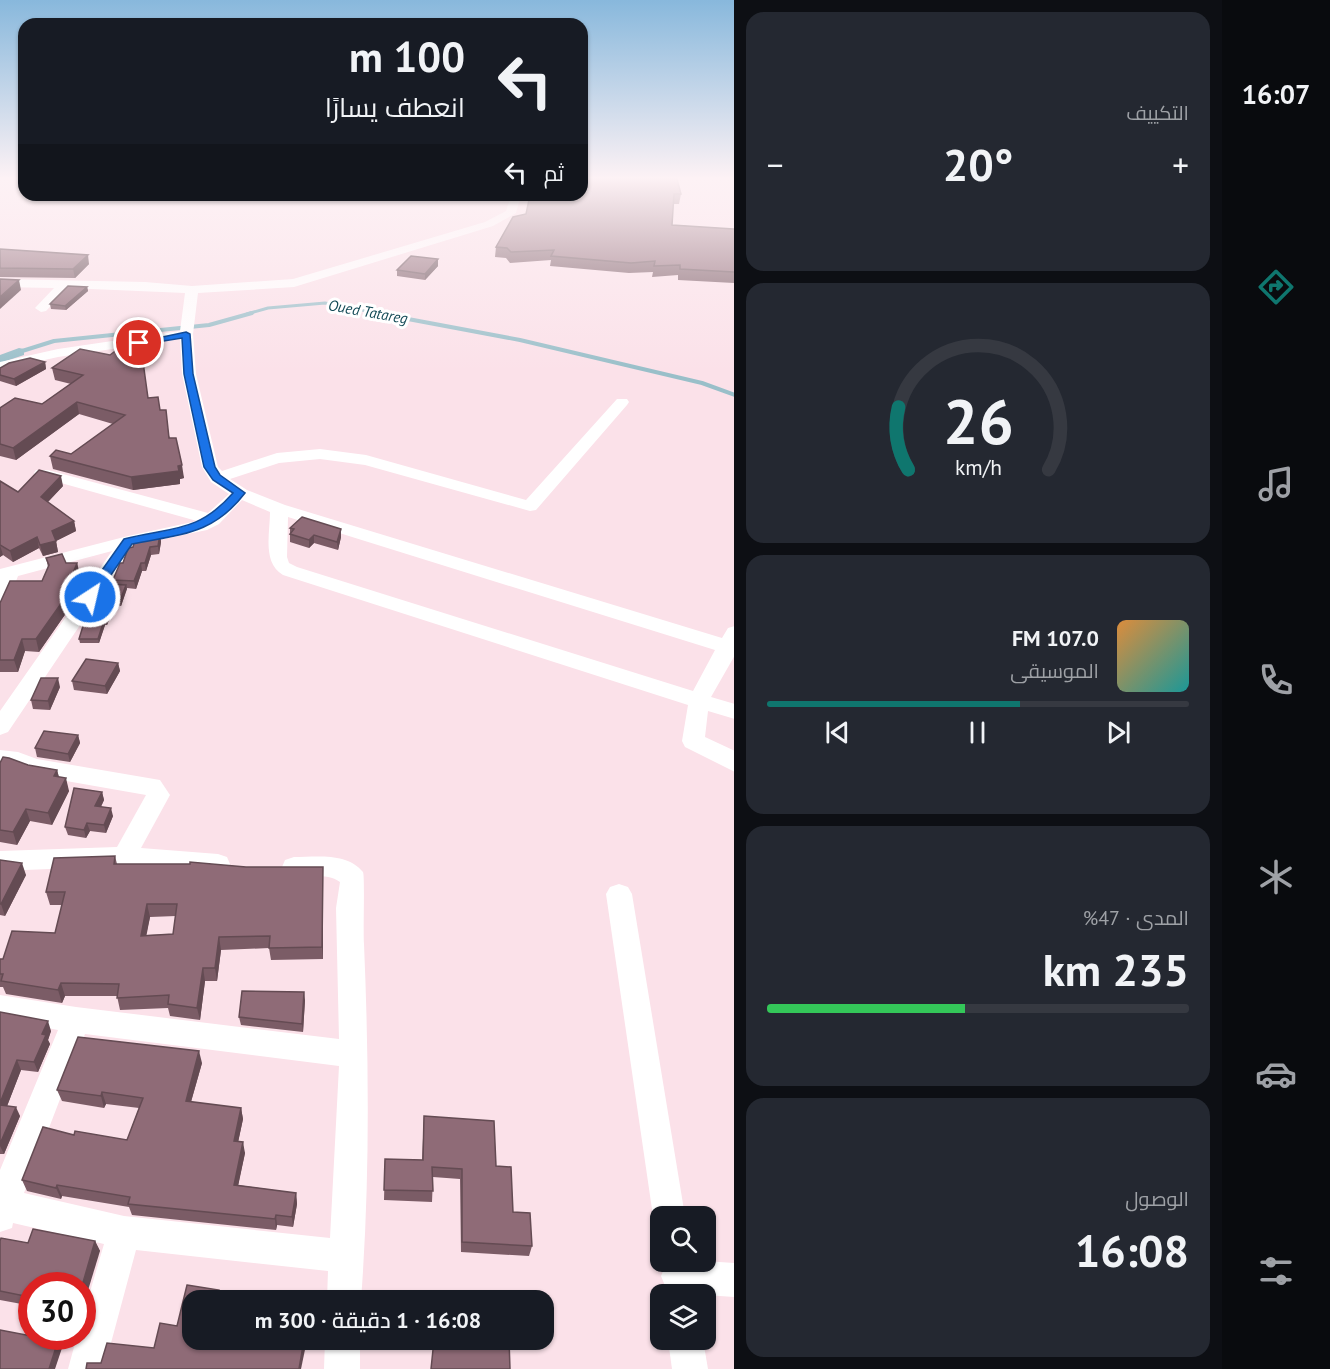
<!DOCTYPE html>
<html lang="ar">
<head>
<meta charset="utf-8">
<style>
  body { margin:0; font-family:"PT Sans",Cairo,sans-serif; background:#242831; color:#f1f3f6; direction:rtl; height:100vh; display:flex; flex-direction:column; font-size:22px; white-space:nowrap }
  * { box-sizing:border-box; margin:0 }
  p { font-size:20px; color:#9ea1a6 }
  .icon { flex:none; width:33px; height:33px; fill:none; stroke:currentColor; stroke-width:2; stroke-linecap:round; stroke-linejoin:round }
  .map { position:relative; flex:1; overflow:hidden; direction:ltr }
  .drawer { display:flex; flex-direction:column; gap:12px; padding:12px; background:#0d0f14; width:488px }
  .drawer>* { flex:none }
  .guide { position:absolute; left:18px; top:18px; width:570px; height:183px; border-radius:18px; box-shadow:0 2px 4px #0004; direction:rtl; background:#171b24; color:#f1f3f6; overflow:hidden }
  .tools { position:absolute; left:650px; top:1206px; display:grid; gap:12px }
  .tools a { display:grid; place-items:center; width:66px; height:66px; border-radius:12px; background:#171b24; box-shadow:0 2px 4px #0004; font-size:30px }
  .speed { position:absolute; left:18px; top:1272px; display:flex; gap:12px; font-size:30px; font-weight:700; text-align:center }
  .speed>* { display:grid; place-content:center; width:78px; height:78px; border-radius:50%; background:#171b24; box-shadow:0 2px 4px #0004; line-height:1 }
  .speed .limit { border:9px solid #d22; background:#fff; color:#111 }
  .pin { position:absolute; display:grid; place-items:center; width:51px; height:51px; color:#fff; margin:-26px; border:3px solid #fff; border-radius:50%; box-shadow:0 2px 6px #0007 }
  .me { position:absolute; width:66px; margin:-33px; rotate:35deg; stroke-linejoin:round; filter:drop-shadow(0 0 4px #0008) }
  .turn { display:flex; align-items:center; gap:21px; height:126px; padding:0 24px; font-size:27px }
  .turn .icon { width:78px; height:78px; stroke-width:2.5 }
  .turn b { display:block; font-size:42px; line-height:51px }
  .then { display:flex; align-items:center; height:57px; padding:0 24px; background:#0003; gap:12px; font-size:22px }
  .big { font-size:45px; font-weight:600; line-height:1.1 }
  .drawer .widget { flex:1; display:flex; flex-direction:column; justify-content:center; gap:9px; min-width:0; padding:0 21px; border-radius:18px; background:#242831 }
  .drawer .dial { align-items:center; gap:0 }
  .dial svg { height:156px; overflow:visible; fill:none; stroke:#363941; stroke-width:7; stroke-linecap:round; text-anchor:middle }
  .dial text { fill:#f1f3f6; stroke:none }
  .song { display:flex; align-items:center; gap:18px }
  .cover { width:72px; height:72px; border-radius:9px; background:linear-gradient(135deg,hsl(30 70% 55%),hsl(180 70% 35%)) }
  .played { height:6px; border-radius:3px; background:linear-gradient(90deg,#0f766e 60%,#363941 60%) }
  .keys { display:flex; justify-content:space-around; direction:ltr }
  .heat { display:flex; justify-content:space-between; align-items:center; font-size:33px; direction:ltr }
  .charge { height:9px; border-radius:4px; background:linear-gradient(90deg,#34c759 47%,#363941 0) }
  .trip { position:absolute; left:182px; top:1290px; width:372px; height:60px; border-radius:18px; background:#171b24; box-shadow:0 2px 4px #0004; font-weight:600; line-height:60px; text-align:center; direction:rtl }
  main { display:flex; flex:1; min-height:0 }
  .tab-bar { display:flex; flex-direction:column; width:108px; justify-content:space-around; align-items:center; background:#090b0e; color:#9ea1a6 }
  .tab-bar .icon { width:42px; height:42px }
  .tab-bar .current { color:#0f766e }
  .tab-bar b { font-size:27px; color:#f1f3f6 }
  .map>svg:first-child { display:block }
</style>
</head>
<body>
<main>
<nav class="tab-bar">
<b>16:07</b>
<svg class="icon current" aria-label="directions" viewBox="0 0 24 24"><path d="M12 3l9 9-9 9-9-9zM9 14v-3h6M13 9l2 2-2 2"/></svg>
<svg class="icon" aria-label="music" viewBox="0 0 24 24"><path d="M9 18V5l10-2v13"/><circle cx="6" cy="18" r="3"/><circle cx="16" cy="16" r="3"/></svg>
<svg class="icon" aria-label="phone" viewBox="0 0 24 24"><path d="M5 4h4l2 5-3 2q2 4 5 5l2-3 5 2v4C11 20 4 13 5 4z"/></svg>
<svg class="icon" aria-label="climate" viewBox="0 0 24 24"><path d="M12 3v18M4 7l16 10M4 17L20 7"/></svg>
<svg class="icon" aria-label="car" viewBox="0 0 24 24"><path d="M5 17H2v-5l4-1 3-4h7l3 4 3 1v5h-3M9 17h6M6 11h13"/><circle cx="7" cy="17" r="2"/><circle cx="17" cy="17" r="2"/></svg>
<svg class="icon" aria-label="filters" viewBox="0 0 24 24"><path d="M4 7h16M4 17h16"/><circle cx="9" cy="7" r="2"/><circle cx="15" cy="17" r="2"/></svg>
</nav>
<section class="drawer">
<div class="widget"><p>التكييف</p>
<div class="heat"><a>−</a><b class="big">20°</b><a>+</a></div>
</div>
<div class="widget dial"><svg viewBox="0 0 100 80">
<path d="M14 69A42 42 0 1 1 86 69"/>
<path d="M14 69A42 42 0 0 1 9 37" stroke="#0f766e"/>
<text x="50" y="56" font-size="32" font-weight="700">26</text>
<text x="50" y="72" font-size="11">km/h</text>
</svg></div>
<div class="widget">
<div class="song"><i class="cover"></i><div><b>107.0 FM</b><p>الموسيقى</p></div></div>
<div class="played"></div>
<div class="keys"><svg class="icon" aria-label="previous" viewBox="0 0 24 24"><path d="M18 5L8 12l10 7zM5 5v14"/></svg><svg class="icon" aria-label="pause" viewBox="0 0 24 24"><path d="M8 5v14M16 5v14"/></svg><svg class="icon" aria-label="next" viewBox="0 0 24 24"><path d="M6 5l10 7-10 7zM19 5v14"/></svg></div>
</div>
<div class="widget"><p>المدى · 47%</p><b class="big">235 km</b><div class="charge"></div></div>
<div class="widget"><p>الوصول</p><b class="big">16:08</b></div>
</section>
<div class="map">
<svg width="735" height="1369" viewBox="0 0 735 1369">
  <rect width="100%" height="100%" fill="#fbe1e9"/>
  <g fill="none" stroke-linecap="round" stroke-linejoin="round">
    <polyline stroke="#99bfc9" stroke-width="3" points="247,314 268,308 325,303 383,314"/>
    <g stroke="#99bfc9" stroke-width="4">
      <polyline points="376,313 520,340 702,383 735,395"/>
      <polyline points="19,352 54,341 209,325 252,313"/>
    </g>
    <polygon fill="#99bfc9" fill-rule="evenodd" points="19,348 24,349 24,355 0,363 0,355"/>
    <g fill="#fff" fill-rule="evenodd">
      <path d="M511,195H521L516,213L493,226L294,287L198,293L193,334L196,374L218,467L222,471L277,453L320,449L366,455L526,500L617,399H627L629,402L627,405L536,510L530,511L365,465L320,459L279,463L230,479L247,490L285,505L722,638L728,628L735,626V655L711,697L735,704V719L708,711L705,737L735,751V772L685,747L682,741L688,705L283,575C262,563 270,533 270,512L242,500L219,524L207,530L134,545L8,732L0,735V711L112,551L18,576L10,597L0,603V569L128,536L197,521L36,476L34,473L36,470H48L208,513L229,494L211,482L202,467L182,374L180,339L58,357L0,370V362L58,349L180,331L185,293L68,288L46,311L41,312L35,308L54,288L0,287V279L145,282L192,286L293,279L485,222L506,211ZM288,517L715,650L693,691L297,567L289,563L287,557Z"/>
      <polygon points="0,750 18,752 37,759 160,780 170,795 141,848 218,854 227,857 230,864 227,871 218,874 124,866 0,871 0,851 117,847 146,795 32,775 14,768 0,766"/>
      <path d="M294,857C316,857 347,852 363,872C365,876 363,933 364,944C369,1062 370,1182 361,1300H327L328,1271L136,1250L104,1369H68L77,1336H82V1319L104,1244L13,1223L12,1228L0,1232V1170L58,1030L0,1019V995L76,1007L339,1039L336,908L340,882C324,871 303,880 285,874L282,867L285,860ZM85,1034L339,1066L330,1238L124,1216L24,1193Z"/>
      <polygon points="619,884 628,887 632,894 685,1216 660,1216 660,1229 653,1216 606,894 610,887"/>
      <polygon points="705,1261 735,1263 735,1297 678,1293 666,1288 661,1276 666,1264"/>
      <polygon points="325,1340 360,1340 360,1369 324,1369"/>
      <polygon points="668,1340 703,1340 708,1369 672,1369"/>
    </g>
  </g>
  <g fill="#7b5c66" fill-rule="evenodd">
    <polygon points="681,194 679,204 673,204 672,225 735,229 735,283 678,280 678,275 652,277 653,272 629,273 550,266 551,260 510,263 506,258 495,257 496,247 526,214 530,195"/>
    <polygon points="0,249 89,264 75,278 0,277"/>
    <polygon points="438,259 438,266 425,280 397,276 397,270"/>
    <polygon points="87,287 88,291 66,310 51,309 50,304"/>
    <polygon points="80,349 148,398 160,410 184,478 180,479 180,484 133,490 53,469 50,456 71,454 113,424 79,414 16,460 0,456 0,408 42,404 71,384 55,380 52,368"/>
    <polygon points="45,362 46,369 16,386 0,381 0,368"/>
    <polygon points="0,481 18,492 63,486 48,502 74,521 76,531 56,541 58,552 43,556 39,548 13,562 3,555 0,557"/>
    <polygon points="290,528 341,529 341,537 338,550 314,543 309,548 290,542"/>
    <polygon points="160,534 161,542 159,554 151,555 146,571 142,571 136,589 127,588 121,606 115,605 107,625 105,625 99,643 80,643 79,639 114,585 113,580 133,547"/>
    <polygon points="46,558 66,563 77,563 80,575 77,582 80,593 39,652 25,651 18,672 0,672 0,603 42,581 48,567"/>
    <polygon points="118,663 120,671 107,694 74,690 72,681"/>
    <polygon points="60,687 50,710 33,709 31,700"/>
    <polygon points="78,735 80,743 70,762 37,757 35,748"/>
    <polygon points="0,763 28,765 57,770 59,777 69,791 52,825 30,821 17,845 0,842"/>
    <polygon points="102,792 104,800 101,807 113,816 106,833 90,831 86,838 68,835 65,827"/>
    <path d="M115,856L117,864L246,867H323V959L271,960L269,948L221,950L217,981H205L200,1020L170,1016L168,1008L120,1010L117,996H65L62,1003L6,994L3,987H0V959H3L55,933L62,905H50L46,892ZM176,916L173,934L146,935L150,917Z"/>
    <polygon points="0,860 26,875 5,916 0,915"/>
    <polygon points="305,1000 303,1032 241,1025 239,1017"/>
    <polygon points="0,1012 51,1031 48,1040 50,1044 38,1072 21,1070 7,1106 20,1116 4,1154 0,1154"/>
    <polygon points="202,1063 191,1102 241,1108 243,1119 238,1142 245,1153 238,1185 296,1193 297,1204 293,1227 277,1225 276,1230 132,1215 129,1207 62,1196 61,1199 27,1191 22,1180 74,1135 127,1140 139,1108 106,1104 104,1108 62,1101 57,1090"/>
    <polygon points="424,1116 496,1166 513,1212 532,1246 529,1256 461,1252 460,1179 433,1177 432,1202 384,1200 385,1159 422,1160"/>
    <polygon points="0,1241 28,1243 95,1241 100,1251 32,1286 32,1310 30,1310 27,1305 0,1300"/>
  </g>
  <g fill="#644b53">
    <polygon points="88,255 89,264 75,278 73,269"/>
    <polygon points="438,259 438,266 425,280 425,274"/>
    <polygon points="19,280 21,290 0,309 0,297"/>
    <polygon points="87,287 88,291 66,310 65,306"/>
    <polygon points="45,362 46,369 16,386 14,379"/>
    <polygon points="77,402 79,414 16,460 13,448"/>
    <polygon points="182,465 184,478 180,479 180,484 133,490 131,477"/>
    <polygon points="61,476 63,486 43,507 41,497"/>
    <polygon points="74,521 76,531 54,542 56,541 58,552 43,556 40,545 52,531"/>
    <polygon points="341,529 341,537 338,550 337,542"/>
    <polygon points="160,534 161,542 159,554 158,546"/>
    <polygon points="314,535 314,543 309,548 309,540"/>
    <polygon points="37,537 39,548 13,562 10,551"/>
    <polygon points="0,545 3,555 0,557"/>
    <polygon points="150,547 151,555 146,571 145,563"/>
    <polygon points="77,563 80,575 77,582 80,593 39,652 36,639 70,581"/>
    <polygon points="141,563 142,571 136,589 134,581"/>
    <polygon points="126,585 127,589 121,606 120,601"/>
    <polygon points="114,601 115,605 107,625 106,621"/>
    <polygon points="104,620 105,625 99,643 98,639"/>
    <polygon points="22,639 25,651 18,672 14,660"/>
    <polygon points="118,663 120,671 107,694 105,686"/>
    <polygon points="58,678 60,687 50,710 48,701"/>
    <polygon points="78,735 80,743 70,762 68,754"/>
    <polygon points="57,770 60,782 54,776"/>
    <polygon points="66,778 69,791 52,825 48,813"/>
    <polygon points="102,792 104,800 97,814 95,806"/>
    <polygon points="111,808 113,816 106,833 104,825"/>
    <polygon points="26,809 30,821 17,845 13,832"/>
    <polygon points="87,823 90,831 86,838 84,830"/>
    <polygon points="22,863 26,875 5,916 1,904"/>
    <polygon points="323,867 323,959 322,947"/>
    <polygon points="147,904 150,917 144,948 141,936"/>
    <polygon points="219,937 221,950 217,981 215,968"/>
    <polygon points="203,968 205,981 200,1020 197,1008"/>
    <polygon points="61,983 65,996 62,1003 58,990"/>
    <polygon points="304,992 305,1000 303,1032 302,1024"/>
    <polygon points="48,1021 51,1031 48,1040 50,1044 38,1072 34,1062 42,1034"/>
    <polygon points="199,1051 202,1063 188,1112 186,1101"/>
    <polygon points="17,1060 21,1070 4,1114 0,1106 0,1103"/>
    <polygon points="102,1092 106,1104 104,1108 101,1096"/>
    <polygon points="16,1107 20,1116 4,1154 0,1146 0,1144"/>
    <polygon points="241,1108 243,1119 236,1152 234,1141"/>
    <polygon points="243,1142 245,1153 236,1196 234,1185"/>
    <polygon points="57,1185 62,1196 61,1199 56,1188"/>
    <polygon points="296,1193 297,1204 293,1227 292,1217"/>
    <polygon points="276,1215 277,1225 276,1230 275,1219"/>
    <polygon points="95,1241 100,1251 82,1310 82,1286"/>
    <polygon points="219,1290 221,1300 217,1300"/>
    <polygon points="304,1340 307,1340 301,1369 299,1369"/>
    <polygon points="58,1341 62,1348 55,1369 49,1369"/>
  </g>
  <g fill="#8f6b77" stroke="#644b53" stroke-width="1.5" fill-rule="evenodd">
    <polygon points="582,179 677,179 681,194 674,194 672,225 735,229 735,272 680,269 680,265 654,266 655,261 631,263 551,256 554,250 511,252 507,248 496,247 513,217 526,214 530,195 582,195"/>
    <polygon points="0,249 88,255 73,269 0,268"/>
    <polygon points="411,256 438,259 425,274 397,270"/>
    <polygon points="0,279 19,280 0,297"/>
    <polygon points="68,286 87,287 65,306 50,304"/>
    <polygon points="131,339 140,340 148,398 158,397 160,410 166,410 169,438 176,438 182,465 178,466 179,471 131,477 50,456 56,450 71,454 125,415 77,402 13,448 0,444 0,408 15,398 42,404 83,375 52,368 80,349 110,355"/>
    <polygon points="30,358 45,362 14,379 0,375 0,368 9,363"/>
    <polygon points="39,470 61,476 41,497 74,521 52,531 56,541 40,545 37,537 10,551 0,545 0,481 18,492"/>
    <polygon points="302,517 341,529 337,542 314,535 309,540 290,534 294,529 290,528"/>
    <polygon points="160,534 158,546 150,547 145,563 141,563 134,581 113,580 120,563 123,563 128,548 133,547 135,539"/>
    <polygon points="62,554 66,563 77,563 70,581 77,581 36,639 22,639 14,660 0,660 0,603 10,581 42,581 49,565 46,558"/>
    <polygon points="108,584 126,585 120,601 114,601 106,621 104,620 98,639 79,639 87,613"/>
    <polygon points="86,659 118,663 105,686 72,681"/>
    <polygon points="41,678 58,678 48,701 31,700"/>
    <polygon points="44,731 78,735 68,754 35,748"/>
    <polygon points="3,757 9,758 28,765 57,770 54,776 66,778 48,813 26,809 13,832 0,830 0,763"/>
    <polygon points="74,788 102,792 95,806 111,808 104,825 87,823 84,830 65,827"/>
    <path d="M115,856L114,864H190V862L246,867H323L322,947L269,948L270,936L219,937L215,968H203L197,1008L168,1004L169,995L117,998L119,984L61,983L58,990L1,981L3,974H0V959H3L12,931L55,933L65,892H46L54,858ZM147,904H177L173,934L141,936Z"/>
    <polygon points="0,860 22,863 1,904 0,904"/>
    <polygon points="242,991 304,992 302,1024 239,1017"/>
    <polygon points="0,1012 48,1021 42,1034 46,1035 34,1062 17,1060 0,1103"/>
    <polygon points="78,1037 199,1051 186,1101 241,1108 234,1141 243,1142 234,1185 296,1193 292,1217 276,1215 275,1219 128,1204 130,1197 57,1185 56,1188 22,1180 43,1127 74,1135 75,1131 127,1140 143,1098 102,1092 101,1096 57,1090"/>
    <polygon points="0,1105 16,1107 0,1144"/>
    <polygon points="424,1116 494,1121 496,1166 511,1167 513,1212 530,1213 532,1246 462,1242 462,1169 432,1167 433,1191 384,1190 385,1159 423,1160"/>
    <polygon points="33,1229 95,1241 82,1286 32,1286 32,1301 24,1300 25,1296 0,1291 0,1241 1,1238 28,1243"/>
    <polygon points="187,1285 219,1290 217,1300 192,1300 192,1340 304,1340 299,1369 86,1369 87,1363 101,1363 107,1343 154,1348 160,1323 177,1326"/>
    <polygon points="0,1330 58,1341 49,1369 0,1369"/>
    <polygon points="434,1340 509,1340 510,1369 431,1369"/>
  </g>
  <linearGradient id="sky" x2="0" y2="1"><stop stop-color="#88b8dc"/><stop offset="0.48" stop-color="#fdf2f5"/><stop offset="1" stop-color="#fdf2f5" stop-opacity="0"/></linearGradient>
  <rect width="735" height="371" fill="url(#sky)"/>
  <path fill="#1a73e8" stroke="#114b97" stroke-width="1.5" d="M186,332L190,334L193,374L215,467L220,475L245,493C213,535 181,534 132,544L94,600H85L83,597L124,539C172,527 198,533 233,493L213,480L204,467L184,374L182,338L139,345L134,343Z"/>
  <g text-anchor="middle" stroke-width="6" stroke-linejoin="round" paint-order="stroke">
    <g font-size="15" font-style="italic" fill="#124955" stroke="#fff">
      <text transform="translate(368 312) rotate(10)" y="5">Oued Tatareg</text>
    </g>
  </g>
</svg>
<div class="tools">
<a><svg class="icon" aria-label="search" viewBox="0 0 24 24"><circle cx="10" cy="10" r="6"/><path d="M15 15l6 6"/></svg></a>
<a><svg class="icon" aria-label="layers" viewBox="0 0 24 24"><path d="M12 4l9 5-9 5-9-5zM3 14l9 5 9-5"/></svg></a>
</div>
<div class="speed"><div class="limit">30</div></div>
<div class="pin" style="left:139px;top:343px;background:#d93025"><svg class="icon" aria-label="arrive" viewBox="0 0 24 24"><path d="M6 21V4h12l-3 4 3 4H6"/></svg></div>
<svg class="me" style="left:90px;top:597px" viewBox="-20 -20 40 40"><circle r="17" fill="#1a73e8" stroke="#fff" stroke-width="3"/><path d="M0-11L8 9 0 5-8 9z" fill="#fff"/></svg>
<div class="trip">16:08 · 1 دقيقة · 300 m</div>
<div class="guide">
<div class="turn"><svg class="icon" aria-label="left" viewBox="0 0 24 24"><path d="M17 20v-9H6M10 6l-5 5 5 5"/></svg><div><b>100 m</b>انعطف يسارًا</div></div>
<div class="then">ثم<svg class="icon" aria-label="left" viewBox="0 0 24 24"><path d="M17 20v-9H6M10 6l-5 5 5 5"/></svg></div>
</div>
</div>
</main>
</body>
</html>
